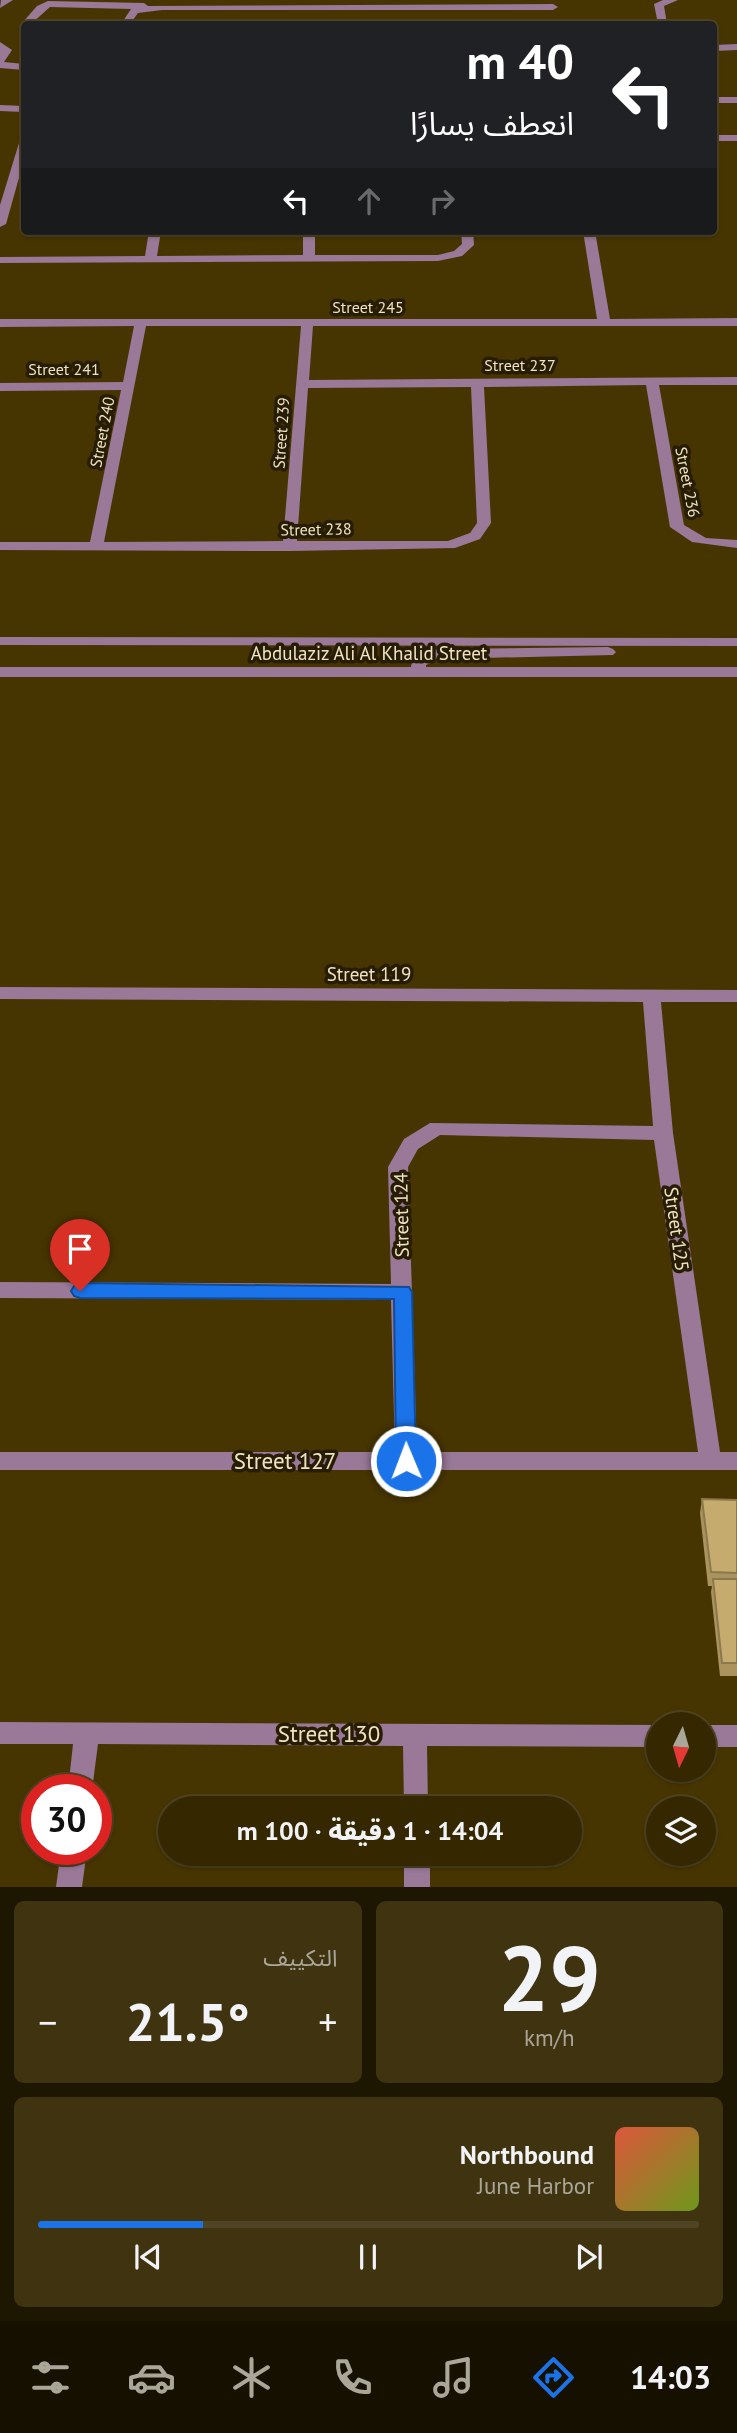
<!DOCTYPE html>
<html lang="ar">
<head>
<meta charset="utf-8">
<style>
  body { margin:0; font-family:"PT Sans","Noto Sans Arabic",sans-serif; background:#403410; color:#f1f3f6; direction:rtl; height:100vh; display:flex; flex-direction:column; font-size:26px; white-space:nowrap }
  * { box-sizing:border-box; margin:0 }
  p { font-size:23px; color:#aaa699 }
  .icon { flex:none; width:38px; height:38px; fill:none; stroke:currentColor; stroke-width:2; stroke-linecap:round; stroke-linejoin:round }
  .map { position:relative; height:1887px; overflow:hidden; direction:ltr }
  .details { display:flex; flex-direction:column; gap:14px; padding:14px; background:#1d1601; flex:1 }
  .details>* { flex:none }
  .hud { position:absolute; left:21px; top:21px; width:696px; height:214px; border-radius:7px; box-shadow:0 2px 5px #0004,0 0 0 2px #4f4423; direction:rtl; background:#202124; color:#fff; overflow:hidden }
  .needle { width:46px; rotate:185deg }
  .buttons { position:absolute; left:646px; top:1712px; display:grid; gap:14px }
  .buttons a { display:grid; place-items:center; width:70px; height:70px; border-radius:50%; background:#352801; box-shadow:0 2px 5px #0004,0 0 0 2px #4f4423; font-size:35px }
  .speed { position:absolute; left:21px; top:1774px; display:flex; gap:14px; font-size:35px; font-weight:700; text-align:center }
  .speed>* { display:grid; place-content:center; width:91px; height:91px; border-radius:50%; background:#352801; box-shadow:0 2px 5px #0004,0 0 0 2px #4f4423; line-height:1 }
  .speed .limit { border:10px solid #d22; background:#fff; color:#111 }
  .pin { position:absolute; display:grid; place-items:center; width:60px; height:60px; color:#fff; margin:-72px -30px; border-radius:50% 50% 50% 0; rotate:-45deg; box-shadow:0 0 7px #0007 }
  .pin .icon { rotate:45deg }
  .me { position:absolute; width:77px; margin:-38px; rotate:359deg; stroke-linejoin:round; filter:drop-shadow(0 0 5px #0008) }
  .turn { display:flex; align-items:center; gap:24px; height:147px; padding:0 28px; font-size:32px }
  .turn .icon { width:91px; height:91px; stroke-width:2.5 }
  .turn b { display:block; font-size:49px; line-height:60px }
  .lanes { display:flex; align-items:center; height:66px; padding:0 28px; background:#0003; justify-content:center; gap:35px; direction:ltr }
  .lanes .off { opacity:.35 }
  .big { font-size:52px; font-weight:800; line-height:1.1 }
  .details .widget { flex:1; display:flex; flex-direction:column; justify-content:center; gap:10px; min-width:0; padding:0 24px; border-radius:10px; background:#403410 }
  .details .dial { align-items:center; gap:0 }
  .dial b { font-size:91px; line-height:1 }
  .song { display:flex; align-items:center; gap:21px }
  .cover { width:84px; height:84px; border-radius:10px; background:linear-gradient(135deg,hsl(10 70% 55%),hsl(80 70% 35%)) }
  .played { height:7px; border-radius:4px; background:linear-gradient(90deg,#1a73e8 25%,#4f4423 25%) }
  .keys { display:flex; justify-content:space-around; direction:ltr }
  .heat { display:flex; justify-content:space-between; align-items:center; font-size:38px; direction:ltr }
  .details .tiles { flex:1; display:grid; gap:14px; grid-template-columns:1fr 1fr }
  .widget:last-child { grid-column:span 2 }
  .trip { position:absolute; left:158px; top:1796px; width:424px; height:70px; border-radius:35px; background:#352801; box-shadow:0 2px 5px #0004,0 0 0 2px #4f4423; font-weight:800; line-height:70px; text-align:center; direction:rtl }
  .tab-bar { display:flex; height:112px; justify-content:space-around; align-items:center; background:#151000; color:#aaa699 }
  .tab-bar .icon { width:49px; height:49px }
  .tab-bar .current { color:#1a73e8 }
  .tab-bar b { font-size:32px; color:#f1f3f6 }
  .map>svg:first-child { display:block }
</style>
</head>
<body>
<div class="map">
<svg width="737" height="1887" viewBox="0 0 737 1887">
  <rect width="100%" height="100%" fill="#473501"/>
  <g fill="none" stroke-linecap="round" stroke-linejoin="round">
    <g fill="#997898" fill-rule="evenodd">
      <polygon points="13,0 0,8 1,0"/>
      <polygon points="663,0 678,0 664,6 667,24 658,24 654,4"/>
      <polygon points="48,1 144,3 148,6 553,4 558,7 553,10 162,10 138,13 130,24 121,24 131,9 50,7 31,24 25,24 23,22 37,6"/>
      <polygon points="0,42 12,50 4,62 24,64 24,70 0,68"/>
      <polygon points="737,44 737,50 714,51 714,45"/>
      <rect x="714" y="97" width="23" height="6"/>
      <polygon points="0,105 24,106 24,112 0,111"/>
      <rect x="714" y="135" width="23" height="6"/>
      <polygon points="24,140 24,160 6,224 0,227 0,205 19,143"/>
      <polygon points="149,231 161,231 157,256 303,255 303,231 315,231 315,255 438,255 454,251 462,244 461,231 473,231 474,245 462,256 438,261 0,263 0,257 145,256"/>
      <path d="M583,231H595L610,319L737,318V326H313L309,380L737,377V385H659L684,525L706,538L737,540V548L692,542L670,527L646,385L484,387L491,523L480,539L455,548L290,551L0,550V542H90L121,390L0,391V383L123,382L134,326L0,327V319H597ZM146,326H301L283,541L104,542ZM471,387L477,523L470,533L448,541H297L308,388Z"/>
      <polygon points="0,637 737,638 737,646 0,645"/>
      <path d="M608,647L613,649L616,652L613,655L439,659L426,665V667H737V677H0V667H411C413,654 427,652 439,649Z"/>
      <path d="M0,987L737,990V1002H661L673,1133L720,1452H737V1470H0V1452H395L391,1300L0,1298V1282L391,1284L388,1167L404,1139L430,1123L653,1126L643,1002L0,999ZM440,1135L654,1140L698,1452H417L408,1167L418,1149Z"/>
      <polygon points="0,1722 658,1725 658,1747 427,1746 428,1808 404,1808 403,1746 98,1744 92,1790 68,1790 73,1744 0,1744"/>
      <rect x="704" y="1725" width="33" height="22"/>
      <polygon points="61,1850 87,1850 82,1887 56,1887"/>
      <rect x="404" y="1853" width="26" height="34"/>
    </g>
  </g>
  <polygon fill="#aa935f" points="702,1499 737,1500 737,1676 720,1676 711,1592 712,1586 708,1586 700,1513"/>
  <g fill="#c6ab6e" stroke="#8b784d" stroke-width="2">
    <polygon points="702,1499 737,1500 737,1573 711,1572"/>
    <polygon points="713,1579 737,1579 737,1663 722,1663"/>
  </g>
  <polygon fill="#1a73e8" stroke="#114b97" stroke-width="2" points="80,1283 409,1287 412,1292 416,1461 413,1467 406,1469 399,1467 396,1461 394,1299 80,1298 74,1296 71,1291 74,1286"/>
  <g text-anchor="middle" stroke-width="7" stroke-linejoin="round" paint-order="stroke">
    <g font-size="16" fill="#f0e3c4" stroke="#271d04">
      <text x="368" y="313">Street 245</text>
      <text x="520" y="371">Street 237</text>
      <text x="64" y="375">Street 241</text>
      <text transform="translate(102 432) rotate(-79)" y="6">Street 240</text>
      <text transform="translate(281 433) rotate(-86)" y="6">Street 239</text>
      <text transform="translate(688 482) rotate(79)" y="6">Street 236</text>
      <text transform="translate(316 529) rotate(-1)" y="6">Street 238</text>
    </g>
    <g font-size="19" fill="#f0e3c4" stroke="#271d04">
      <text x="369" y="660">Abdulaziz Ali Al Khalid Street</text>
      <text x="369" y="981">Street 119</text>
      <text transform="translate(401 1215) rotate(-91)" y="7">Street 124</text>
      <text transform="translate(677 1229) rotate(82)" y="7">Street 125</text>
    </g>
    <g font-size="23" fill="#f0e3c4" stroke="#271d04">
      <text x="285" y="1469">Street 127</text>
      <text x="329" y="1742">Street 130</text>
    </g>
  </g>
</svg>
<div class="buttons">
<a><svg class="needle" viewBox="-14 -14 28 28"><path d="M0-13l5 13h-10z" fill="#e53935"/><path d="M0 13l5-13h-10z" fill="#aaa699"/></svg></a>
<a><svg class="icon" aria-label="layers" viewBox="0 0 24 24"><path d="M12 4l9 5-9 5-9-5zM3 14l9 5 9-5"/></svg></a>
</div>
<div class="speed"><div class="limit">30</div></div>
<div class="pin" style="left:80px;top:1291px;background:#d93025"><svg class="icon" aria-label="arrive" viewBox="0 0 24 24"><path d="M6 21V4h12l-3 4 3 4H6"/></svg></div>
<svg class="me" style="left:406px;top:1461px" viewBox="-20 -20 40 40"><circle r="17" fill="#1a73e8" stroke="#fff" stroke-width="3"/><path d="M0-11L8 9 0 5-8 9z" fill="#fff"/></svg>
<div class="trip">14:04 · 1 دقيقة · 100 m</div>
<div class="hud">
<div class="turn"><svg class="icon" aria-label="left" viewBox="0 0 24 24"><path d="M17 20v-9H6M10 6l-5 5 5 5"/></svg><div><b>40 m</b>انعطف يسارًا</div></div>
<div class="lanes"><svg class="icon" aria-label="left" viewBox="0 0 24 24"><path d="M17 20v-9H6M10 6l-5 5 5 5"/></svg><svg class="icon off" aria-label="ahead" viewBox="0 0 24 24"><path d="M12 20V5M6 11l6-6 6 6"/></svg><svg class="icon off" aria-label="right" viewBox="0 0 24 24"><path d="M7 20v-9h11M14 6l5 5-5 5"/></svg></div>
</div>
</div>
<section class="details">
<div class="tiles">
<div class="widget dial"><b>29</b><p>km/h</p></div>
<div class="widget"><p>التكييف</p>
<div class="heat"><a>−</a><b class="big">21.5°</b><a>+</a></div>
</div>
<div class="widget">
<div class="song"><i class="cover"></i><div><b>Northbound</b><p>June Harbor</p></div></div>
<div class="played"></div>
<div class="keys"><svg class="icon" aria-label="previous" viewBox="0 0 24 24"><path d="M18 5L8 12l10 7zM5 5v14"/></svg><svg class="icon" aria-label="pause" viewBox="0 0 24 24"><path d="M8 5v14M16 5v14"/></svg><svg class="icon" aria-label="next" viewBox="0 0 24 24"><path d="M6 5l10 7-10 7zM19 5v14"/></svg></div>
</div>
</div>
</section>
<nav class="tab-bar">
<b>14:03</b>
<svg class="icon current" aria-label="directions" viewBox="0 0 24 24"><path d="M12 3l9 9-9 9-9-9zM9 14v-3h6M13 9l2 2-2 2"/></svg>
<svg class="icon" aria-label="music" viewBox="0 0 24 24"><path d="M9 18V5l10-2v13"/><circle cx="6" cy="18" r="3"/><circle cx="16" cy="16" r="3"/></svg>
<svg class="icon" aria-label="phone" viewBox="0 0 24 24"><path d="M5 4h4l2 5-3 2q2 4 5 5l2-3 5 2v4C11 20 4 13 5 4z"/></svg>
<svg class="icon" aria-label="climate" viewBox="0 0 24 24"><path d="M12 3v18M4 7l16 10M4 17L20 7"/></svg>
<svg class="icon" aria-label="car" viewBox="0 0 24 24"><path d="M5 17H2v-5l4-1 3-4h7l3 4 3 1v5h-3M9 17h6M6 11h13"/><circle cx="7" cy="17" r="2"/><circle cx="17" cy="17" r="2"/></svg>
<svg class="icon" aria-label="filters" viewBox="0 0 24 24"><path d="M4 7h16M4 17h16"/><circle cx="9" cy="7" r="2"/><circle cx="15" cy="17" r="2"/></svg>
</nav>
</body>
</html>
